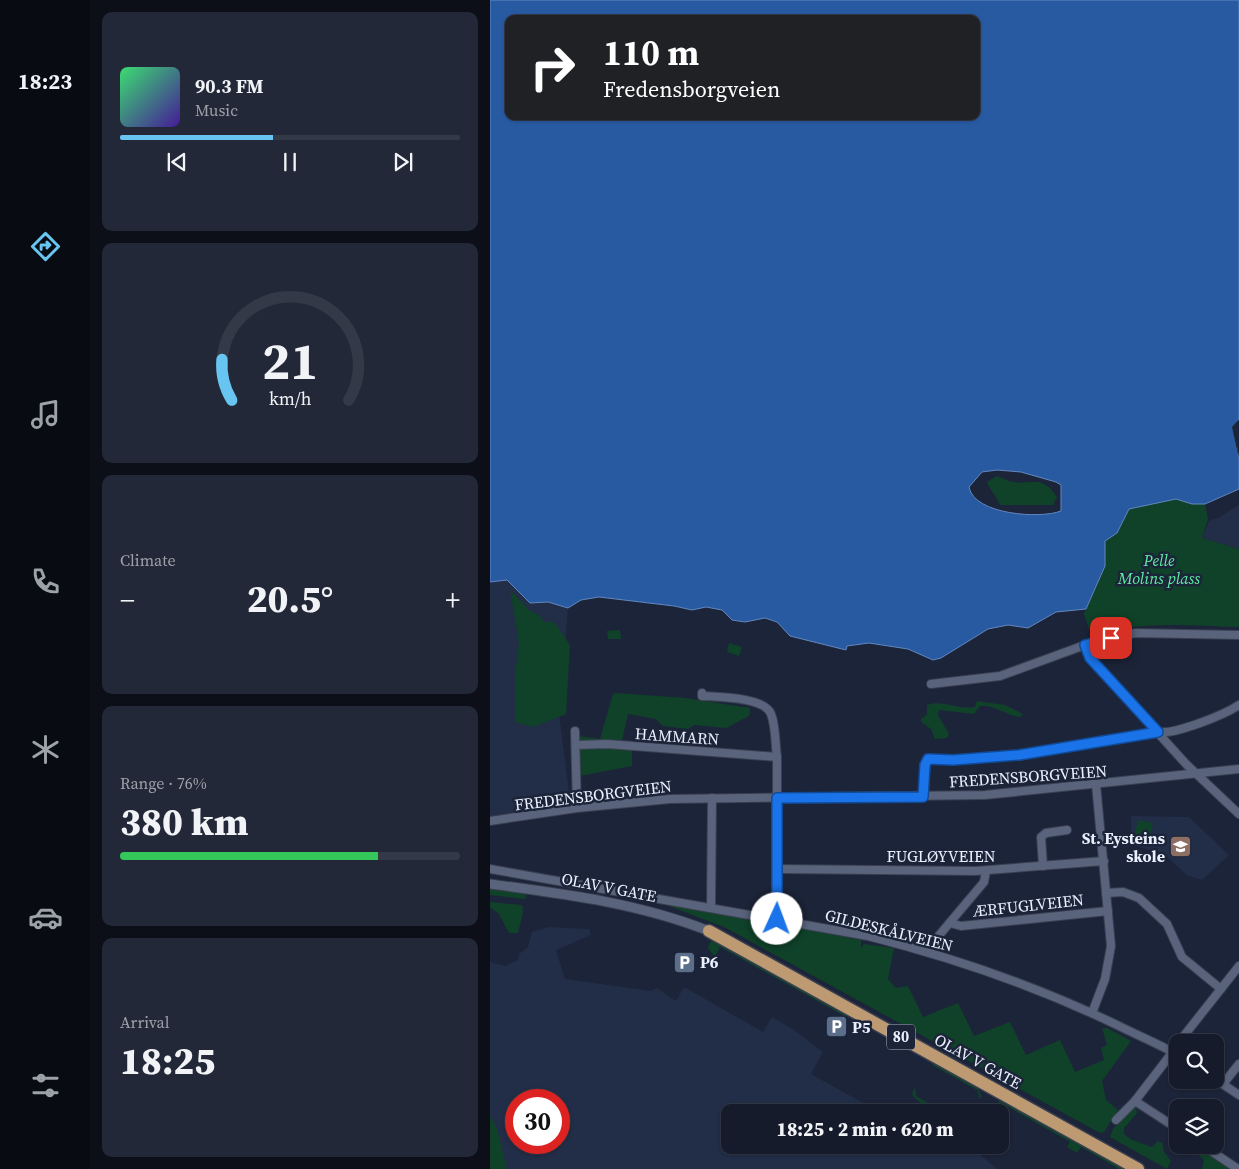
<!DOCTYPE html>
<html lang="en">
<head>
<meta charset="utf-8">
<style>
  body { margin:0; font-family:"Source Serif 4",serif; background:#222837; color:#f1f3f6; height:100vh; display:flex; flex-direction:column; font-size:19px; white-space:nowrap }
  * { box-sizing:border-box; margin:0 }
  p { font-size:16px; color:#9da1a9 }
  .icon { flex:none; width:28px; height:28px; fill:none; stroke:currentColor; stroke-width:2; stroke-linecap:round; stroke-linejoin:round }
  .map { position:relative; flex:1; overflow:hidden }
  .panel { display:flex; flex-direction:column; gap:12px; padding:12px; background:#0c0f18; width:400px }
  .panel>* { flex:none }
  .banner { position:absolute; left:15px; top:15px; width:475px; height:105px; border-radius:10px; box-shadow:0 1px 4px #0004,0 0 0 1px #343947; background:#202124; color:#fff; overflow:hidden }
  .fabs { position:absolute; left:679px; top:1034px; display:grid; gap:10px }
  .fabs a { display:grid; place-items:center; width:55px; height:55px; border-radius:10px; background:#151b2b; box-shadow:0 1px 4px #0004,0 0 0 1px #343947; font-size:25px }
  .speed { position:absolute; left:15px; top:1089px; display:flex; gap:10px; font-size:25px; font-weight:700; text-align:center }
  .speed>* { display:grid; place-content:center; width:65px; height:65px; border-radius:50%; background:#151b2b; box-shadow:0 1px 4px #0004,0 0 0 1px #343947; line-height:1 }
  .speed .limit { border:8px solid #d22; background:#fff; color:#111 }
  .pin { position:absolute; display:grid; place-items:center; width:42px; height:42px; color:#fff; margin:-21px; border-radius:10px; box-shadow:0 2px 8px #0006 }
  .me { position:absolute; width:55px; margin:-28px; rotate:2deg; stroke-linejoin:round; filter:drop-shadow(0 0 4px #0008) }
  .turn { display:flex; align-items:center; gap:18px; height:105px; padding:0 15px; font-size:22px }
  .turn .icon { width:65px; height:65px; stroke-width:2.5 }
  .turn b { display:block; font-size:35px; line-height:42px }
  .big { font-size:38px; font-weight:800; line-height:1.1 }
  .panel .card { flex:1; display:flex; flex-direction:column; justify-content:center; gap:8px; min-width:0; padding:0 18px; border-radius:10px; background:#222837 }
  .panel .dial { align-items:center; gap:0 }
  .dial svg { height:130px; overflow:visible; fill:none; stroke:#343947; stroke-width:7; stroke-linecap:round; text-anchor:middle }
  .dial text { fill:#f1f3f6; stroke:none }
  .song { display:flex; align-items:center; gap:15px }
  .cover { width:60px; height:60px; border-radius:8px; background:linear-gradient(135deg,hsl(140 70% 55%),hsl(260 70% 35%)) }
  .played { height:5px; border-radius:2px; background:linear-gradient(90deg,#68c4f0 45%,#343947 45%) }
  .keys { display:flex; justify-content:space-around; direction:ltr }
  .heat { display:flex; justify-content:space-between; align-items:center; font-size:28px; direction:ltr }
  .charge { height:8px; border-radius:4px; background:linear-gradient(90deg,#34c759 76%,#343947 0) }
  .trip { position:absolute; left:231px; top:1104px; width:288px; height:50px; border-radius:10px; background:#151b2b; box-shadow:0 1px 4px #0004,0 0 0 1px #343947; font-weight:800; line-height:50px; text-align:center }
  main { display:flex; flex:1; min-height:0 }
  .dock { display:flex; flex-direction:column; width:90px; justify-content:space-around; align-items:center; background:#080b11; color:#9da1a9 }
  .dock .icon { width:35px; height:35px }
  .dock .selected { color:#68c4f0 }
  .dock b { font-size:22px; color:#f1f3f6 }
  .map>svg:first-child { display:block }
</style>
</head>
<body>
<main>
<nav class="dock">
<b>18:23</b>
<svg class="icon selected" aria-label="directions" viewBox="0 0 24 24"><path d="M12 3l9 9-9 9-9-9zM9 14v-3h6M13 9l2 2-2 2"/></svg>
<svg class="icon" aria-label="music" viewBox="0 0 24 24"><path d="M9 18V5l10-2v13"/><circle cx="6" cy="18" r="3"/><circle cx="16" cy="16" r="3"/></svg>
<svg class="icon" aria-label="phone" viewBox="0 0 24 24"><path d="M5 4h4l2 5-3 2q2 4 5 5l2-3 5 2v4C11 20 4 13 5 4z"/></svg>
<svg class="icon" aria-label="climate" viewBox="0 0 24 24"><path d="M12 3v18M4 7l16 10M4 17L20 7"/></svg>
<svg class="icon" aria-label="car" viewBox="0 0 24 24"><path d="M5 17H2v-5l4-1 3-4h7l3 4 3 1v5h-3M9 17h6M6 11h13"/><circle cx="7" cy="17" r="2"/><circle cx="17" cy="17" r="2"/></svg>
<svg class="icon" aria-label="filters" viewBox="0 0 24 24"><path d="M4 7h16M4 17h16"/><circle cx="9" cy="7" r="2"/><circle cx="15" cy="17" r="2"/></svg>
</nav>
<section class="panel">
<div class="card">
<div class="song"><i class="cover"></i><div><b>90.3 FM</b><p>Music</p></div></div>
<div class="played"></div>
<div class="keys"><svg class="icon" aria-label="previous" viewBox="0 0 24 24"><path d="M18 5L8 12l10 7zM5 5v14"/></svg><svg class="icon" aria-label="pause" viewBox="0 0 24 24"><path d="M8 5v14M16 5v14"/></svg><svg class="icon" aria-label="next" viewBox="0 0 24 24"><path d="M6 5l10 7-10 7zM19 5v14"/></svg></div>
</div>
<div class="card dial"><svg viewBox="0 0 100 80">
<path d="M14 69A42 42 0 1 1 86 69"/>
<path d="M14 69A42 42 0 0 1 8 44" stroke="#68c4f0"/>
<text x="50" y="56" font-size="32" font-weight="700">21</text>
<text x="50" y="72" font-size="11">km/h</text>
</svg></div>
<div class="card"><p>Climate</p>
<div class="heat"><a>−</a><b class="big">20.5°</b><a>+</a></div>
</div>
<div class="card"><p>Range · 76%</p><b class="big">380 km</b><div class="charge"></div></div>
<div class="card"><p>Arrival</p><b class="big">18:25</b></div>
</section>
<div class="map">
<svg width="749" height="1169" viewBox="0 0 749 1169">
  <rect width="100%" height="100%" fill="#1c2439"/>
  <g fill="#222d47" fill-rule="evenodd">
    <polygon points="749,505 749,549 712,538 719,521 728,518"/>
    <polygon points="11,580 17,580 40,602 58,602 78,608 69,713 81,807 0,821 0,582"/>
    <polygon points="641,816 699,817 739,855 712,880 697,875 673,853 641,845"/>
    <path d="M58,927L99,929L101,935L66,950L75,979L161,991L167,988L186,1001L194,987L273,1032L282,1017L304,1030L333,1052L321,1074L377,1105L415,1103L433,1112H240V1145H478L507,1169H0V962L15,966L28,960L29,954L38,947L42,932ZM26,1100H69V1142H26Z"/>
  </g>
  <g fill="#0f4229">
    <path d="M507,476C513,478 517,481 523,482C543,485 552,474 567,497L563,505H510C507,496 500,491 497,482Z"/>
    <path d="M686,499L702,504H715L718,519L712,538L749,549V627C698,625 650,621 601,635L594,614L615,566V541L627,533L639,509Z"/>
    <polygon points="20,590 39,610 50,616 54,622 64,622 80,645 76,714 43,727 25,722 25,677 29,642"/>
    <polygon points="130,630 131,639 118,639 117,631"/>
    <polygon points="239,643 252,647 249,656 237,652"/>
    <polygon points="127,693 195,698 260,708 259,716 236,728 204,725 198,729 173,726 166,719 138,714 132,740 133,746 142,747 142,766 90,776 89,736 110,739 123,694"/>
    <path d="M487,701L515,705L533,714L530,717C515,715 506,705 490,706L484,714L449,710L448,715L459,734L457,738L445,739L441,729L431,722V719L437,714V705C452,699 469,710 485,707Z"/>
    <polygon points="648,820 663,823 658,845 643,842"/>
    <polygon points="0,888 35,893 36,899 0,895"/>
    <polygon points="166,901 371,940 371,948 374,944 404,948 398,979 406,988 418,986 433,1017 468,1003 484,1036 520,1022 536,1055 570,1040 585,1072 614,1060 611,1048 617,1045 612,1028 617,1028 641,1041 612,1081 616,1100 628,1110 614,1132 610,1133 258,940 234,927"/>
    <polygon points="0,902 32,905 33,912 28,933 19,933 9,914 0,907"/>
    <polygon points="226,940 246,948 483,1081 492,1096 490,1099 487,1090 442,1065 443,1062 357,1014 356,1017 230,947 225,957 218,948 220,942"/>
    <path d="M425,1087L426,1096L454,1112C445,1113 426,1102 422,1094Z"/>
    <polygon points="511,1100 514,1100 640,1169 629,1169 591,1147 587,1153 577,1147 580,1142 511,1103 506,1112 501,1112 506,1104"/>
    <polygon points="643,1107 646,1107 647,1113 634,1128 634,1134 642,1140 662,1147 668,1141 672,1143 674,1152 681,1161 677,1169 620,1137 623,1129"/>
    <polygon points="0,1115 7,1129 17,1169 0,1169"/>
    <polygon points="697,1145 707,1145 741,1169 712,1169 714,1160"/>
  </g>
  <path fill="#285aa2" stroke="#6287be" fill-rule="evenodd" d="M0,0H749V419L743,427L749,460V489L715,504H702L686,499L639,509L627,533L615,541V566L596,609L566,612L538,628L518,625L498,629L451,658L443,660L418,649L379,643L357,646L356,650L300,636L287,622L275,618L255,622L242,620L232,610L216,607L202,610L184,606L109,597L91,600L78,608L58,602L40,603L17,580L0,582ZM19,19H486V116H19ZM507,470L531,472L566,482L571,485V511C551,519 484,515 479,487L492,472Z"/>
  <polygon fill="#1c2439" points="749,419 745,428 749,460 742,427"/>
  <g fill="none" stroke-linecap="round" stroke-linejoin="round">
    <defs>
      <g id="minor">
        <polyline points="595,645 600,658 696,764 749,814"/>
        <polyline points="441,684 510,676 595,645 645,633 749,635"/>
        <path d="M212,693V696C228,697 275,697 281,714C286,727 285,743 287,757"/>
        <polyline points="85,731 87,808"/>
        <polyline points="86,745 117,744 287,757 287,919"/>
        <path d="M433,797L435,765L438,759L463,760L529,755L668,732C684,735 734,715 749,705"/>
        <polyline points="0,821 87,808 180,799 495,795 749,769"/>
        <polyline points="553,866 551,837 556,833 577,830"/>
        <path d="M0,869L378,936C465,958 549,987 629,1026C649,1036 669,1044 688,1055"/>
        <polyline points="288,869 485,871 614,861"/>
        <polyline points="616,893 633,892 649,898 677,924 692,957 731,989"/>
        <polyline points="221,907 222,798"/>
        <polyline points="460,923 471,926 618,911"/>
        <polyline points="440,952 446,939 494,882 496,871"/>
        <polyline points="602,1013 615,979 621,946 606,784"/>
        <polyline points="689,1042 749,966"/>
        <polyline points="725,1079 749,1095"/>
        <polyline points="733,1084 749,1064"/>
        <polyline points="645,1101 688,1129"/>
        <polyline points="626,1120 645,1101 688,1045"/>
        <polyline points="712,1145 748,1169"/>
      </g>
      <path id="tertiary" d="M0,884C75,894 148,903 219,931"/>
      <polyline id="trunk" points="219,931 648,1169"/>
    </defs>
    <use href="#minor" stroke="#393f51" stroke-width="10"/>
    <use href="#tertiary" stroke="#393f51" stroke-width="11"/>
    <use href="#trunk" stroke="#393f51" stroke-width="15"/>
    <use href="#minor" stroke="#59637b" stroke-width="8"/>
    <use href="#tertiary" stroke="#59637b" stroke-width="9"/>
    <use href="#trunk" stroke="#bd9a72" stroke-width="12"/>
  </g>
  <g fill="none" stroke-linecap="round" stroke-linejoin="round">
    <defs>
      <polyline id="route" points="287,919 287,798 433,797 435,765 438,759 463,760 529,755 668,732 600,658 595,645 621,638"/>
    </defs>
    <use href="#route" stroke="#114b97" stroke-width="12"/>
    <use href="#route" stroke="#1a73e8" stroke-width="9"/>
  </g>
  <defs>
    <symbol id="school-square" viewBox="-11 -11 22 22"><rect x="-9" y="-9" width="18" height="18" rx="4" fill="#8d6e63" stroke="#1c2439"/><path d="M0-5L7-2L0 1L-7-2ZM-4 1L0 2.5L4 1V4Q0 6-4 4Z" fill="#fff"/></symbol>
    <symbol id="parking-square" viewBox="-11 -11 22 22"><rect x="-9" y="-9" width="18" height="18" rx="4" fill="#5c6f8a" stroke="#1c2439"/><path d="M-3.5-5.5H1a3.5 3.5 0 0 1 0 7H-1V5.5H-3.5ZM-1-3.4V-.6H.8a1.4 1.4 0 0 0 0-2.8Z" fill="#fff"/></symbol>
  </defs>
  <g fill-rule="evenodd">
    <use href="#school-square" x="678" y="834" width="25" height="25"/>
    <use href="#parking-square" x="182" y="950" width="25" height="25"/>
    <use href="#parking-square" x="334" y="1014" width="25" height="25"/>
  </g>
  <g text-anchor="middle" stroke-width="5" stroke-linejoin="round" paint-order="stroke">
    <rect fill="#1c2439" stroke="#acb3c3" stroke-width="1" x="397" y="1024.5" width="28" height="25" rx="4"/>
    <g font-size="15" font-weight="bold" fill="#eaf0fe">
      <text x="411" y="1042">80</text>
    </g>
    <g font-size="16" font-style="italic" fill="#5feaa2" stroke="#1c2439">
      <text x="669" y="566">Pelle<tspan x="669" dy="18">Molins plass</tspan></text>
    </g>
    <g font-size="16" fill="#eaf0fe" stroke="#1c2439">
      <text transform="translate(187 736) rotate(4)" y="6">HAMMARN</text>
      <text transform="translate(538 776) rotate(-4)" y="6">FREDENSBORGVEIEN</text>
      <text transform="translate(103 795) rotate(-7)" y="6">FREDENSBORGVEIEN</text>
      <text x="451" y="862">FUGLØYVEIEN</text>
      <text transform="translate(119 887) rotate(11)" y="6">OLAV V GATE</text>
      <text transform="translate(538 905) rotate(-6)" y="6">ÆRFUGLVEIEN</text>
      <text transform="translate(399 930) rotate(14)" y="6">GILDESKÅLVEIEN</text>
      <text transform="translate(488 1061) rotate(29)" y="6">OLAV V GATE</text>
    </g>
    <g font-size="16" font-weight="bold" fill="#eaf0fe" stroke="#1c2439" text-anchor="start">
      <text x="675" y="844" text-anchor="end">St. Eysteins<tspan x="675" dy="18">skole</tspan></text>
      <text x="210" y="968">P6</text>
      <text x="362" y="1033">P5</text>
    </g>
  </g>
</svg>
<div class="fabs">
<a><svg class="icon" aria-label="search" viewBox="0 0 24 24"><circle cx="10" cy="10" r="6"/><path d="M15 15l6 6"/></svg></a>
<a><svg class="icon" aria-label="layers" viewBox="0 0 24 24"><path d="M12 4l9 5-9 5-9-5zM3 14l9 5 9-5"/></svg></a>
</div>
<div class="speed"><div class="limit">30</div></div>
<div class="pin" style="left:621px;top:638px;background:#d93025"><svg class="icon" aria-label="arrive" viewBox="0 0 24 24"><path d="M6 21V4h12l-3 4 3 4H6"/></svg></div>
<svg class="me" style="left:287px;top:919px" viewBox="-20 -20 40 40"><circle r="19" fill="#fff"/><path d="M0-13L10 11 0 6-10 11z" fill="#1a73e8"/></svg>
<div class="trip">18:25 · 2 min · 620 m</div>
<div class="banner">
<div class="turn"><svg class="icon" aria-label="right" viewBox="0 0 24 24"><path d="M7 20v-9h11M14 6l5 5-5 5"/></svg><div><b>110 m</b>Fredensborgveien</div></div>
</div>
</div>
</main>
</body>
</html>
